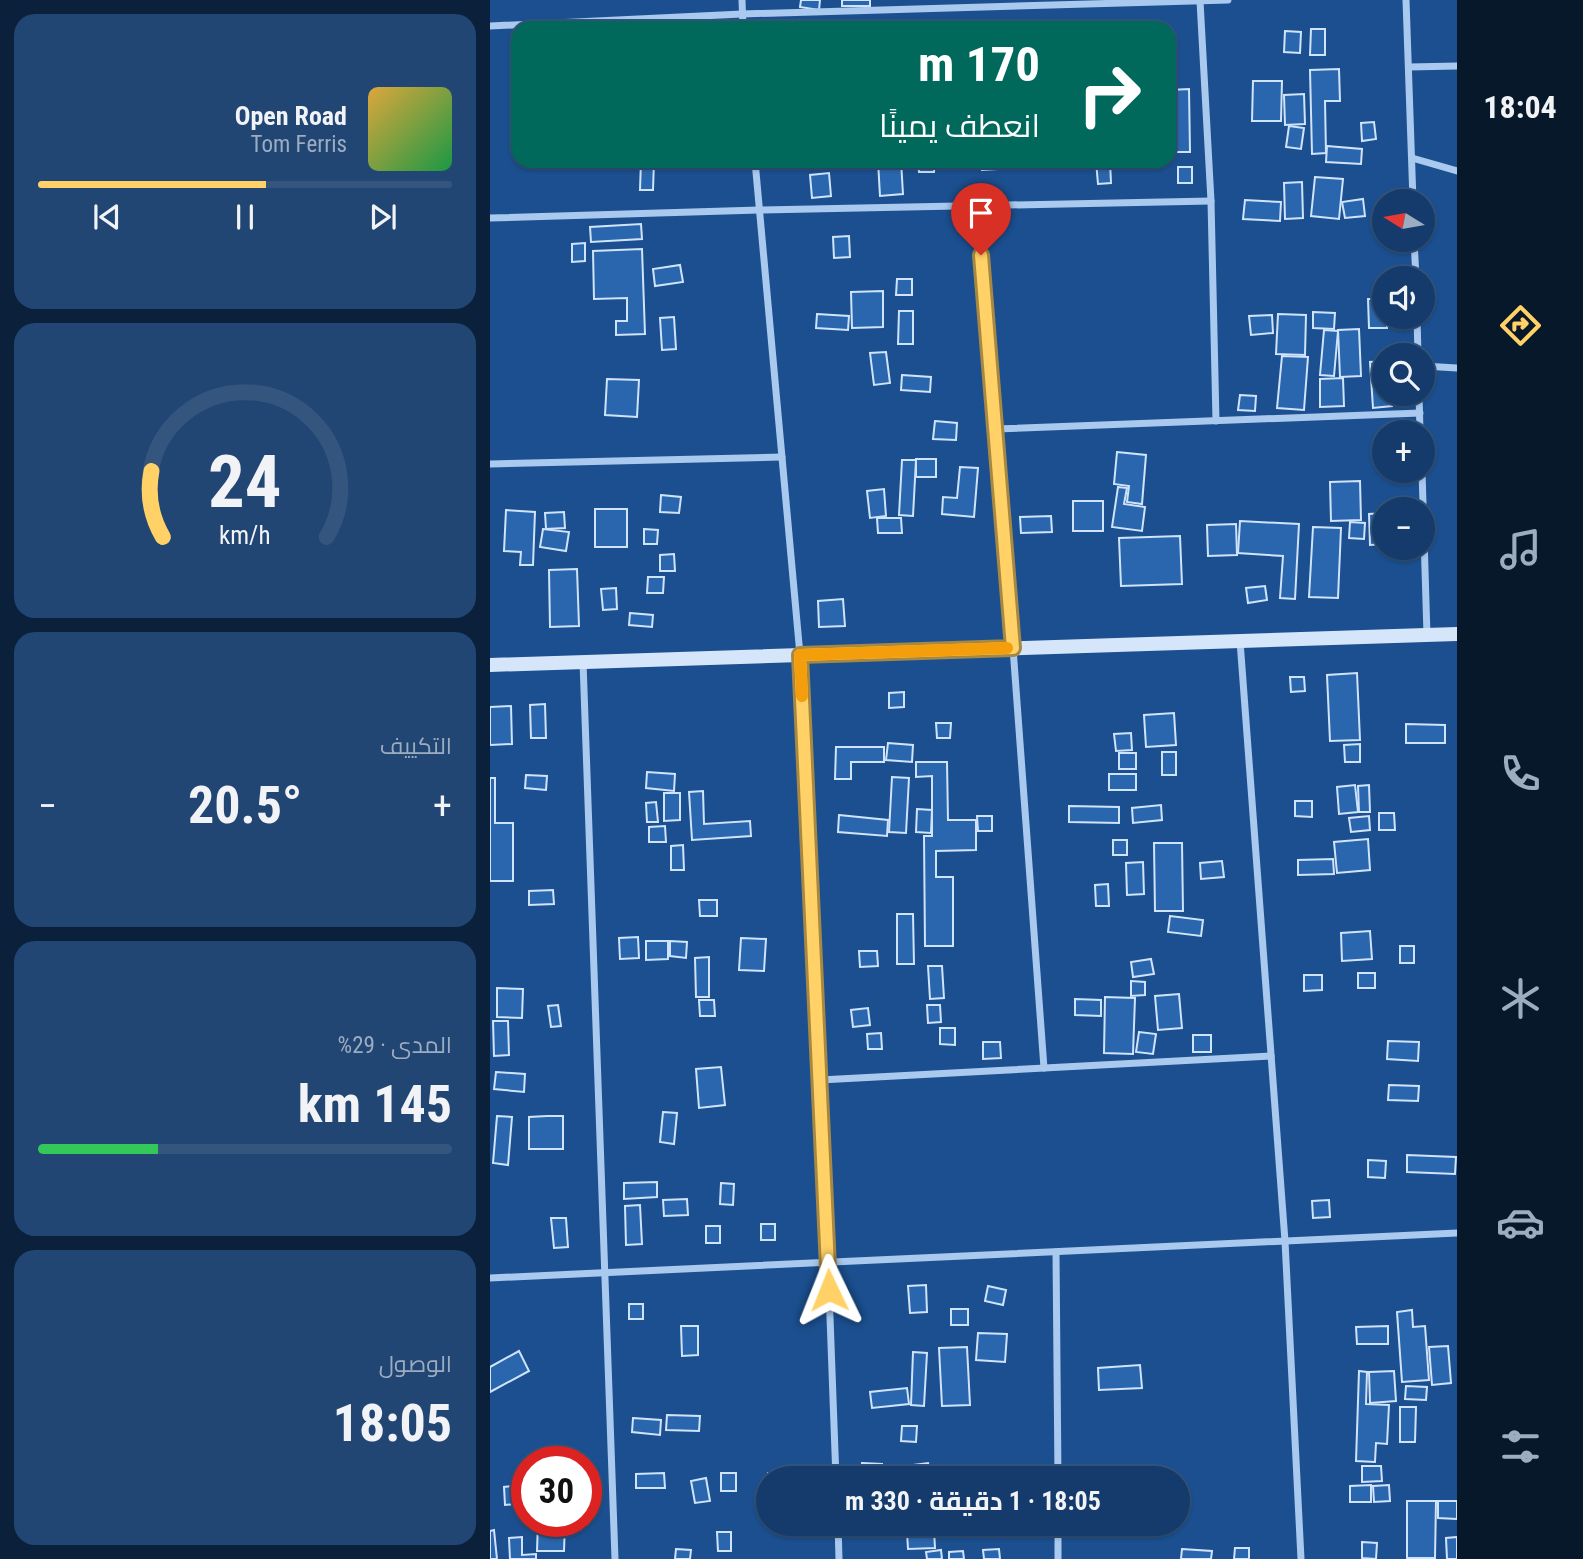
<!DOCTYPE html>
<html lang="ar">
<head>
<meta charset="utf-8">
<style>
  body { margin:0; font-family:"Roboto Condensed",Cairo,sans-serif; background:#214673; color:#f1f3f6; direction:rtl; height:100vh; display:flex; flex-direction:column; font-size:26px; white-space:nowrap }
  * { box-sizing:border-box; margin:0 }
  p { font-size:23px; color:#9dadc1 }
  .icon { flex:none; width:38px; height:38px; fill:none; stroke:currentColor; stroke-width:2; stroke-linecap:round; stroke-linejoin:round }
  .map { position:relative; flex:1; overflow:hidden; direction:ltr }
  .side { display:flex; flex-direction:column; gap:14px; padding:14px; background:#0b203b; width:490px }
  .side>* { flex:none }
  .hud { position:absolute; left:21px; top:21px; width:665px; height:147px; border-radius:21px; box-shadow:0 2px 5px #0004,0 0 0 2px #33557e; direction:rtl; background:#00695c; color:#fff; overflow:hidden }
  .needle { width:46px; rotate:281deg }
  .tools { position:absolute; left:882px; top:189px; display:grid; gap:14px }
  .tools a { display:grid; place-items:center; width:63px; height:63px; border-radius:50%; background:#143b6b; box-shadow:0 2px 5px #0004,0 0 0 2px #33557e; font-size:35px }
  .speed { position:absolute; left:21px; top:1446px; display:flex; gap:14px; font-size:35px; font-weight:700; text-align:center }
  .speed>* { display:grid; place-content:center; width:91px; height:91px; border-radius:50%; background:#143b6b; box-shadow:0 2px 5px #0004,0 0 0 2px #33557e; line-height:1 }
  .speed .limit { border:10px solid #d22; background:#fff; color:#111 }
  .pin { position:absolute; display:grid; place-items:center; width:60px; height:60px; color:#fff; margin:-72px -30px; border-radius:50% 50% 50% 0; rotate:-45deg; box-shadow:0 0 7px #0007 }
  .pin .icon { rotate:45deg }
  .me { position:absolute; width:77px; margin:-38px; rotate:358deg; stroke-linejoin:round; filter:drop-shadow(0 0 5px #0008) }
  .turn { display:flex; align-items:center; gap:24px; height:147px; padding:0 21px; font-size:32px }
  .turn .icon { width:91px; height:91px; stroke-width:2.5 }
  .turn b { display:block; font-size:49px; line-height:60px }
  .big { font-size:52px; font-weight:700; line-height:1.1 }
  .side .card { flex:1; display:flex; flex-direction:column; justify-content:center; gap:10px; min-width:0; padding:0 24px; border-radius:21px; background:#214673 }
  .side .dial { align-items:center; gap:0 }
  .dial svg { height:182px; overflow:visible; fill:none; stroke:#33557e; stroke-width:7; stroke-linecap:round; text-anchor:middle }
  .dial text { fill:#f1f3f6; stroke:none }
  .song { display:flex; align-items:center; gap:21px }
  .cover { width:84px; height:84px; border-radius:10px; background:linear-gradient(135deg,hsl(40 70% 55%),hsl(140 70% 35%)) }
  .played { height:7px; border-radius:4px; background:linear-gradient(90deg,#ffd166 55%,#33557e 55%) }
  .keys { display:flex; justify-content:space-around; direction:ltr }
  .heat { display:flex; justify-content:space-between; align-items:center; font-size:38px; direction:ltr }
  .charge { height:10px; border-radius:5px; background:linear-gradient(90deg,#34c759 29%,#33557e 0) }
  .trip { position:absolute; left:266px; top:1466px; width:434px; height:70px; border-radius:35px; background:#143b6b; box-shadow:0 2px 5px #0004,0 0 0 2px #33557e; font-weight:700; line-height:70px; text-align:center; direction:rtl }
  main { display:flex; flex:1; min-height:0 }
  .menu { display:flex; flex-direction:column; width:126px; justify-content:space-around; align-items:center; background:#08182b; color:#9dadc1 }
  .menu .icon { width:49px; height:49px }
  .menu .active { color:#ffd166 }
  .menu b { font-size:32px; color:#f1f3f6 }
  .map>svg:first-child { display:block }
</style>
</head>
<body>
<main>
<nav class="menu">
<b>18:04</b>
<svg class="icon active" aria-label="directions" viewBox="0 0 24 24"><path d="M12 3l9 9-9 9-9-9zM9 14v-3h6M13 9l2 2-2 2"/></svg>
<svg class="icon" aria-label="music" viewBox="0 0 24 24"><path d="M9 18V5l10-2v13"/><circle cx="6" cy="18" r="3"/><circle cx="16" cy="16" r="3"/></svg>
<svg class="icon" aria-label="phone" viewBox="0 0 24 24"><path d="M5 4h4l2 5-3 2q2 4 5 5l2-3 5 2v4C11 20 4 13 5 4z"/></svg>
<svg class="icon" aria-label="climate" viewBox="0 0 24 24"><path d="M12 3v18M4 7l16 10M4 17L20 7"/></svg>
<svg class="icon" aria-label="car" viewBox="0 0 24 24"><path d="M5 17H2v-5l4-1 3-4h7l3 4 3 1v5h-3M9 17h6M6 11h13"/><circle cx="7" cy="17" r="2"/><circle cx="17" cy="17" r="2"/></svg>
<svg class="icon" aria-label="filters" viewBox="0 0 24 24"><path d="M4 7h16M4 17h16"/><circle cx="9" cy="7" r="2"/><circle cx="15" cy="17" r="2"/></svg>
</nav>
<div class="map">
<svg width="967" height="1559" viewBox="0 0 967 1559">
  <rect width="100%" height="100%" fill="#1b4f8f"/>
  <g fill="#2a66ad" stroke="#cfe3fa" stroke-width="2">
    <polygon points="311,0 330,0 329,10 310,7"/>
    <rect x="352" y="0" width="28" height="6"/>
    <polygon points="821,29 835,29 835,55 820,55"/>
    <polygon points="795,31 811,32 810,53 794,52"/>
    <polygon points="849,69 850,101 835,101 836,153 822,154 820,70"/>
    <polygon points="763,81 792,81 791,121 762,121"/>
    <polygon points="699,89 700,152 685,152 684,106 679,106 679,90"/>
    <polygon points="814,94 815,124 795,125 794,95"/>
    <polygon points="884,122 886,139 872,141 871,123"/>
    <polygon points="799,126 814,128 811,149 796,147"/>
    <polygon points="837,146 872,149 871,164 836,162"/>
    <polygon points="151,161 164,161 163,190 150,190"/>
    <polygon points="388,161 411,161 413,194 390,196"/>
    <polygon points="428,161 445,161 444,172 429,172"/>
    <polygon points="492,161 506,161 507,169 492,170"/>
    <polygon points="606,161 620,161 621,183 608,184"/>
    <rect x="688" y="167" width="14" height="16"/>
    <polygon points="339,173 341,196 322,198 320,175"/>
    <polygon points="825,177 853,179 849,219 821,216"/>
    <polygon points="812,182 813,218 795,219 794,183"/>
    <polygon points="873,199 875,216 855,218 852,202"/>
    <polygon points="755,200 791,202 790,221 753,219"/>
    <polygon points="151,224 152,239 101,242 100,227"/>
    <polygon points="359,236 360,257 344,258 343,237"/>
    <polygon points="95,243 95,261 82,262 82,244"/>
    <polygon points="152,249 155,334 126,335 126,321 137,321 137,298 104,299 103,251"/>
    <polygon points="190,265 193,282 165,286 163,269"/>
    <polygon points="407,279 422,279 422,295 406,295"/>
    <polygon points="393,291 393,327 362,328 361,292"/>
    <polygon points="878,299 894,299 894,317 897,317 897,328 879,328"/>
    <polygon points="409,311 423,311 423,344 408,344"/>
    <polygon points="823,312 845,313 844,329 823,328"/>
    <polygon points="327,314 359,316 358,330 326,328"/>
    <polygon points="788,314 816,315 815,355 786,354"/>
    <polygon points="782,315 783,333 761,335 759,316"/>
    <polygon points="184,317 186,349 172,350 170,318"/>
    <polygon points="869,329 871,376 850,377 848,330"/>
    <polygon points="834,330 848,331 844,376 830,375"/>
    <polygon points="396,352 400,383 384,385 380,353"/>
    <polygon points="792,356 818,357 814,410 787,408"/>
    <polygon points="894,361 894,394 901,394 902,406 883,408 880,362"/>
    <polygon points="412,375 441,377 440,392 411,390"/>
    <polygon points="853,378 854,406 830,407 830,379"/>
    <polygon points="117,379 149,380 147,417 115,415"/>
    <polygon points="750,395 766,396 765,411 748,410"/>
    <polygon points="445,421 467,423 466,440 443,439"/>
    <polygon points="627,452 656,455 652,504 637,502 639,486 624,484"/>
    <rect x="426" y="459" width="20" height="18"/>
    <polygon points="412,460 426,460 423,516 409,515"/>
    <polygon points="470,467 488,468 484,517 452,514 453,497 467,498"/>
    <polygon points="870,481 871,520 841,521 840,482"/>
    <polygon points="628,487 637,488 634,504 655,507 652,531 622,527"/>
    <polygon points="394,489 396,516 380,518 377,491"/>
    <polygon points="171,495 191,497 189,513 170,512"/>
    <rect x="583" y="501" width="30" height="30"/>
    <rect x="105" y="509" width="32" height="38"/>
    <polygon points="16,510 45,512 43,565 30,565 31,552 14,551"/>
    <polygon points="74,512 75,528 56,529 55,513"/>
    <polygon points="894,513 894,544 880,545 879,514"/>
    <polygon points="561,516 562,532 531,533 530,517"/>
    <polygon points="387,518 411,518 412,533 388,533"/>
    <polygon points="750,521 809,524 805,599 790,598 793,556 748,553"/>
    <polygon points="860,522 875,523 874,539 859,538"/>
    <polygon points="746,524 747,555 718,556 717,525"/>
    <polygon points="823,527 851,528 848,598 819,597"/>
    <polygon points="53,529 79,532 76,551 50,547"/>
    <polygon points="154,529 168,530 167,544 154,544"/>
    <polygon points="690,536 692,584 631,586 629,538"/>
    <polygon points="184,554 185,571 170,571 170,555"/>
    <polygon points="87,569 89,626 60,627 59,570"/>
    <polygon points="158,577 174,577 173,593 157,593"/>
    <polygon points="775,586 777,600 758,603 756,588"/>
    <polygon points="126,588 127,609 113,610 111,589"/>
    <polygon points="353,599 355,626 329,627 328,601"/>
    <polygon points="140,613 163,615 162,627 139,625"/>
    <polygon points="867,673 870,740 840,741 837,675"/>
    <polygon points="800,677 814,677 815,691 801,692"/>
    <polygon points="414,692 414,707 399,708 399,693"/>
    <polygon points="55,704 56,738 41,738 40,705"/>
    <polygon points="21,706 22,744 0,745 0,707"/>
    <polygon points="684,713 686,745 656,747 654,715"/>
    <polygon points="446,723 461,723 460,738 447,738"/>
    <polygon points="916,724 955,725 955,743 916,743"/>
    <polygon points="641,733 642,750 626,751 624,734"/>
    <polygon points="398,743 423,745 422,762 396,760"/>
    <polygon points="870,744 870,762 855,762 854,745"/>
    <polygon points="346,747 394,747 394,762 361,762 361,779 345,779"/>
    <rect x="672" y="752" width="14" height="23"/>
    <rect x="629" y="753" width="17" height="16"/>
    <polygon points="426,762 457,762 458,820 486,820 486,850 446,851 446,877 463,877 463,946 435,946 434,836 442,836 442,776 426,777"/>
    <polygon points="157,772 185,774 184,791 156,788"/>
    <rect x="619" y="774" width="27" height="16"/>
    <polygon points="36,775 57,776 56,790 35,788"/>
    <polygon points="402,777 419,778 416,833 399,832"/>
    <polygon points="0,778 5,778 5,823 23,823 23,881 0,881"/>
    <polygon points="865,785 868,812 849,814 847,787"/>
    <polygon points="879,785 880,812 869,812 868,786"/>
    <polygon points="213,791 214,824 260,821 261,836 202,840 199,792"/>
    <polygon points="174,793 190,793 190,820 174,821"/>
    <polygon points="805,801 822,801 822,817 805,816"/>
    <polygon points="166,802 168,822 157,822 156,803"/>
    <polygon points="671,805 672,820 643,823 642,808"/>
    <polygon points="579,806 629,807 629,823 579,822"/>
    <polygon points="427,809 442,810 441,833 426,832"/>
    <polygon points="889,813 904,813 905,830 889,830"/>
    <polygon points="349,815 398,820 397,836 348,832"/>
    <polygon points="487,816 502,816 502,831 488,831"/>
    <polygon points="879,816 880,830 861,832 859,818"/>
    <polygon points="175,826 176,842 159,842 159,827"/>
    <polygon points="878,839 880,870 847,873 844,842"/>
    <rect x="623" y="840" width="14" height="15"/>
    <polygon points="664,843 692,843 693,911 665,911"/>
    <polygon points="193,845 194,870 181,870 181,846"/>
    <polygon points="843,859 844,874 808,875 808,860"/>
    <polygon points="732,861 734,877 711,879 710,863"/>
    <polygon points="653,862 654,894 637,895 636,863"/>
    <polygon points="618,884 619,906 606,906 605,885"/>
    <polygon points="63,890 64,904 39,905 39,891"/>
    <polygon points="209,900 227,900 227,916 210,916"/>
    <polygon points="407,914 423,914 424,964 407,964"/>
    <polygon points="680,916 713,920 711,936 678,932"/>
    <polygon points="880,931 882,959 852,961 851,933"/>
    <polygon points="148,937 149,958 130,959 129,938"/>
    <polygon points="251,938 276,939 274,971 249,970"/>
    <polygon points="156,941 178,941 178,959 156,960"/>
    <polygon points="180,941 197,942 196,958 180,956"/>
    <rect x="910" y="946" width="14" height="17"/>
    <polygon points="369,951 387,951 388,966 370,967"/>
    <polygon points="219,957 219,997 206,997 205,958"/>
    <polygon points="661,959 664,974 643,977 641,962"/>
    <polygon points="438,966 452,966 454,998 440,999"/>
    <rect x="868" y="973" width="17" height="15"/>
    <polygon points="814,975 832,975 832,990 814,991"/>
    <polygon points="641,981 655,982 655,995 641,996"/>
    <polygon points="7,988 33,989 32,1018 7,1017"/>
    <polygon points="689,994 692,1028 668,1030 665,996"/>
    <polygon points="615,997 645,998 643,1054 614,1053"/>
    <polygon points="585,999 611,1000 611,1016 585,1015"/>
    <polygon points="209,1000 224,1000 225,1016 210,1016"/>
    <polygon points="68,1005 71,1026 61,1027 58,1006"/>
    <polygon points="437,1005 450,1005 451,1022 438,1023"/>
    <polygon points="378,1008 380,1025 363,1027 361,1010"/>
    <polygon points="3,1021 18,1021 19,1055 4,1056"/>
    <polygon points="450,1028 465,1028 465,1045 450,1044"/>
    <polygon points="649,1032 666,1034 663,1054 646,1052"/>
    <polygon points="391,1033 392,1049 378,1049 377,1034"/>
    <rect x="703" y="1035" width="18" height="17"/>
    <polygon points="898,1041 929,1042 928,1061 897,1059"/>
    <polygon points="493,1042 510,1042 511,1058 493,1059"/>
    <polygon points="231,1067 235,1105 209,1108 206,1069"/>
    <polygon points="6,1072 35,1074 34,1092 4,1089"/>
    <polygon points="899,1085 929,1086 928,1101 898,1100"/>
    <polygon points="173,1112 187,1113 184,1144 170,1142"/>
    <polygon points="7,1116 22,1117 18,1165 3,1163"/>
    <polygon points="57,1116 73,1116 73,1149 39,1149 39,1117"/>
    <polygon points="917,1155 966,1157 965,1174 917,1172"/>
    <polygon points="878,1160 896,1161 895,1178 878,1177"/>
    <polygon points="167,1182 167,1197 134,1199 134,1183"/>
    <polygon points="231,1183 244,1184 243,1205 230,1204"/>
    <polygon points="197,1199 198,1215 174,1216 173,1200"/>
    <polygon points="839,1200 840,1217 823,1218 822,1201"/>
    <polygon points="150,1205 152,1244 136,1245 135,1206"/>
    <polygon points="61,1218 76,1218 78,1247 64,1248"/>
    <rect x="271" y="1224" width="14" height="16"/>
    <rect x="216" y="1226" width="14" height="17"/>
    <polygon points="436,1285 437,1312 420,1313 418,1286"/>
    <polygon points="498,1286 516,1290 513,1305 495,1301"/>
    <rect x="139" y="1304" width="14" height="15"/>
    <rect x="461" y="1309" width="17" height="16"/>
    <polygon points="922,1310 923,1327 935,1326 939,1380 912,1382 907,1312"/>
    <polygon points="191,1326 208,1326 208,1355 192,1356"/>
    <polygon points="898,1326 898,1344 867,1344 866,1327"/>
    <polygon points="488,1333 517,1334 515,1362 486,1360"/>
    <polygon points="958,1346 961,1383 942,1385 939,1347"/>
    <polygon points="477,1347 480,1405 452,1406 449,1348"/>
    <polygon points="29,1351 39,1371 0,1392 0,1367"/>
    <polygon points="423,1352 437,1353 434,1406 421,1405"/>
    <polygon points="650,1365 652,1388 609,1390 608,1368"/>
    <polygon points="869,1371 877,1372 876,1404 899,1405 897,1444 886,1443 885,1462 866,1461"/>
    <polygon points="904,1371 906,1401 880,1403 879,1372"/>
    <polygon points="916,1386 937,1387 936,1400 915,1399"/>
    <polygon points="417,1388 419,1404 382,1408 380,1392"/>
    <polygon points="910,1407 926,1407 925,1442 910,1442"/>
    <polygon points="177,1415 210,1416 209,1431 176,1430"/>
    <polygon points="143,1418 171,1420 170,1435 142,1432"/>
    <polygon points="412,1426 427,1426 426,1442 411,1441"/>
    <polygon points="372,1463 392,1464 392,1478 372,1477"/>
    <polygon points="438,1463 441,1479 424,1479 422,1465"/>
    <polygon points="872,1466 891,1466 892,1481 872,1482"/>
    <polygon points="174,1473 175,1488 146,1488 146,1474"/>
    <rect x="231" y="1473" width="15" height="18"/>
    <polygon points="278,1473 293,1474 293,1479 278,1479 278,1490"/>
    <polygon points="216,1478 220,1501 205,1503 201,1481"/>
    <polygon points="33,1485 34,1503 15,1505 14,1487"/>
    <polygon points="881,1485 881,1502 860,1502 860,1486"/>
    <polygon points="899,1485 900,1501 884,1502 883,1486"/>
    <polygon points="917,1501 946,1501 945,1558 917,1558"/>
    <polygon points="948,1501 967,1501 967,1519 948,1518"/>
    <polygon points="48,1521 75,1521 74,1551 47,1551"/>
    <polygon points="4,1530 7,1559 0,1559 0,1531"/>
    <polygon points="444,1530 445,1548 418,1549 417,1532"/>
    <polygon points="227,1532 241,1532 241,1551 228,1551"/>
    <polygon points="32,1537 32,1555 46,1554 46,1559 20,1559 19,1538"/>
    <polygon points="967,1537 967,1559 957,1559 956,1538"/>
    <polygon points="872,1542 887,1543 886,1559 872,1558"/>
    <polygon points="745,1548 759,1548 759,1559 744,1559"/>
    <polygon points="186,1549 201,1550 200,1559 185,1559"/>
    <polygon points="509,1549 510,1559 494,1559 493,1550"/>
    <polygon points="692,1549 722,1551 721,1559 691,1559"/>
    <polygon points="451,1550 452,1559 437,1559 436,1552"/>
    <polygon points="473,1551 474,1559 459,1559 459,1552"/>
  </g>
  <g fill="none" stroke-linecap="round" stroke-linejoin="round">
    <g stroke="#a9c9ee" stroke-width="7">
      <polyline points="252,0 253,28"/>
      <polyline points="916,0 923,201"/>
      <polyline points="710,1 721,201 726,421"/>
      <polyline points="0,26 252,14 738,0"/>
      <polyline points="919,67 967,66"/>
      <polyline points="922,158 967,171"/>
      <polyline points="265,161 310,655 338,1263 346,1479"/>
      <polyline points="487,206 523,648 554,1068"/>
      <polyline points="0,218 269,210 721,201"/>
      <polyline points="924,240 926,278"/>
      <polyline points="927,317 928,355"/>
      <polyline points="933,366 967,368"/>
      <polyline points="929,394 930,432"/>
      <polyline points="506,429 930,413"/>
      <polyline points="0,464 292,457"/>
      <polyline points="932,471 937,635"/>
      <polyline points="750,641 795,1241 811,1559"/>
      <polyline points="93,662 125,1559"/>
      <polyline points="330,1080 781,1056"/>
      <polyline points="566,1252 568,1479"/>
      <polyline points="0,1278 967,1233"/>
      <polyline points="348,1524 349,1559"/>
      <polyline points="568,1524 568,1559"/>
    </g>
    <polyline stroke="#d6e6fa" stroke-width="14" points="0,665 967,634"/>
  </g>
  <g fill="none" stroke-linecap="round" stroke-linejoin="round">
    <defs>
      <polyline id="route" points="339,1290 310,655 523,648 491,255"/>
    </defs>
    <use href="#route" stroke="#a68842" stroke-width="18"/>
    <use href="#route" stroke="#ffd166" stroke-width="12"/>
    <polyline stroke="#f59e0b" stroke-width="12" points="312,696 310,655 517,648"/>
  </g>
</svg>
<div class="tools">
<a><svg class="needle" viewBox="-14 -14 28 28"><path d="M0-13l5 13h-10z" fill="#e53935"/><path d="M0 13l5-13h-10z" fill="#9dadc1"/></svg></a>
<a><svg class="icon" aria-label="sound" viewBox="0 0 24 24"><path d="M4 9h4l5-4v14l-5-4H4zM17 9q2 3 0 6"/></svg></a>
<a><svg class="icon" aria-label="search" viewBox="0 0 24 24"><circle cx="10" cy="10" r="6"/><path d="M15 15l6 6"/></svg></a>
<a>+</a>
<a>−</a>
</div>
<div class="speed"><div class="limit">30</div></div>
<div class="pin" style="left:491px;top:255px;background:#d93025"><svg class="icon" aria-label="arrive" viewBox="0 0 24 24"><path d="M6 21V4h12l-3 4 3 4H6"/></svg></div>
<svg class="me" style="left:339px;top:1290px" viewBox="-20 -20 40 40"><path d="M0-17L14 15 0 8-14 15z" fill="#ffd166" stroke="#fff" stroke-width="4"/></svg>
<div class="trip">18:05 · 1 دقيقة · 330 m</div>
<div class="hud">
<div class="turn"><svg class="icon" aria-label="right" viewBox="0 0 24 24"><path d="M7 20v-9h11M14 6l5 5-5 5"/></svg><div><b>170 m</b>انعطف يمينًا</div></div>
</div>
</div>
<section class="side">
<div class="card">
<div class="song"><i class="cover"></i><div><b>Open Road</b><p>Tom Ferris</p></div></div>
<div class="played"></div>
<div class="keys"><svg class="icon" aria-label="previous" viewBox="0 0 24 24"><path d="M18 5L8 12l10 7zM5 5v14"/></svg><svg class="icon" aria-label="pause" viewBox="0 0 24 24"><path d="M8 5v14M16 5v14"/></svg><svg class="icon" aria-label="next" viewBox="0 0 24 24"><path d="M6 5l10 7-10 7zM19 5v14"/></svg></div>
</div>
<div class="card dial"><svg viewBox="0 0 100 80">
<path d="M14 69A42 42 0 1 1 86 69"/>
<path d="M14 69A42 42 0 0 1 9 40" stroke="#ffd166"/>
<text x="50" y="56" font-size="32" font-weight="700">24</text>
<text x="50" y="72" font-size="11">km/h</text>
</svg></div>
<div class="card"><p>التكييف</p>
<div class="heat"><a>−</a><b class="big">20.5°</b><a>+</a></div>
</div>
<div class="card"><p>المدى · 29%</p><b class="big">145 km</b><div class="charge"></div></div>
<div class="card"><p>الوصول</p><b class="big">18:05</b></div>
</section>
</main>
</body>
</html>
